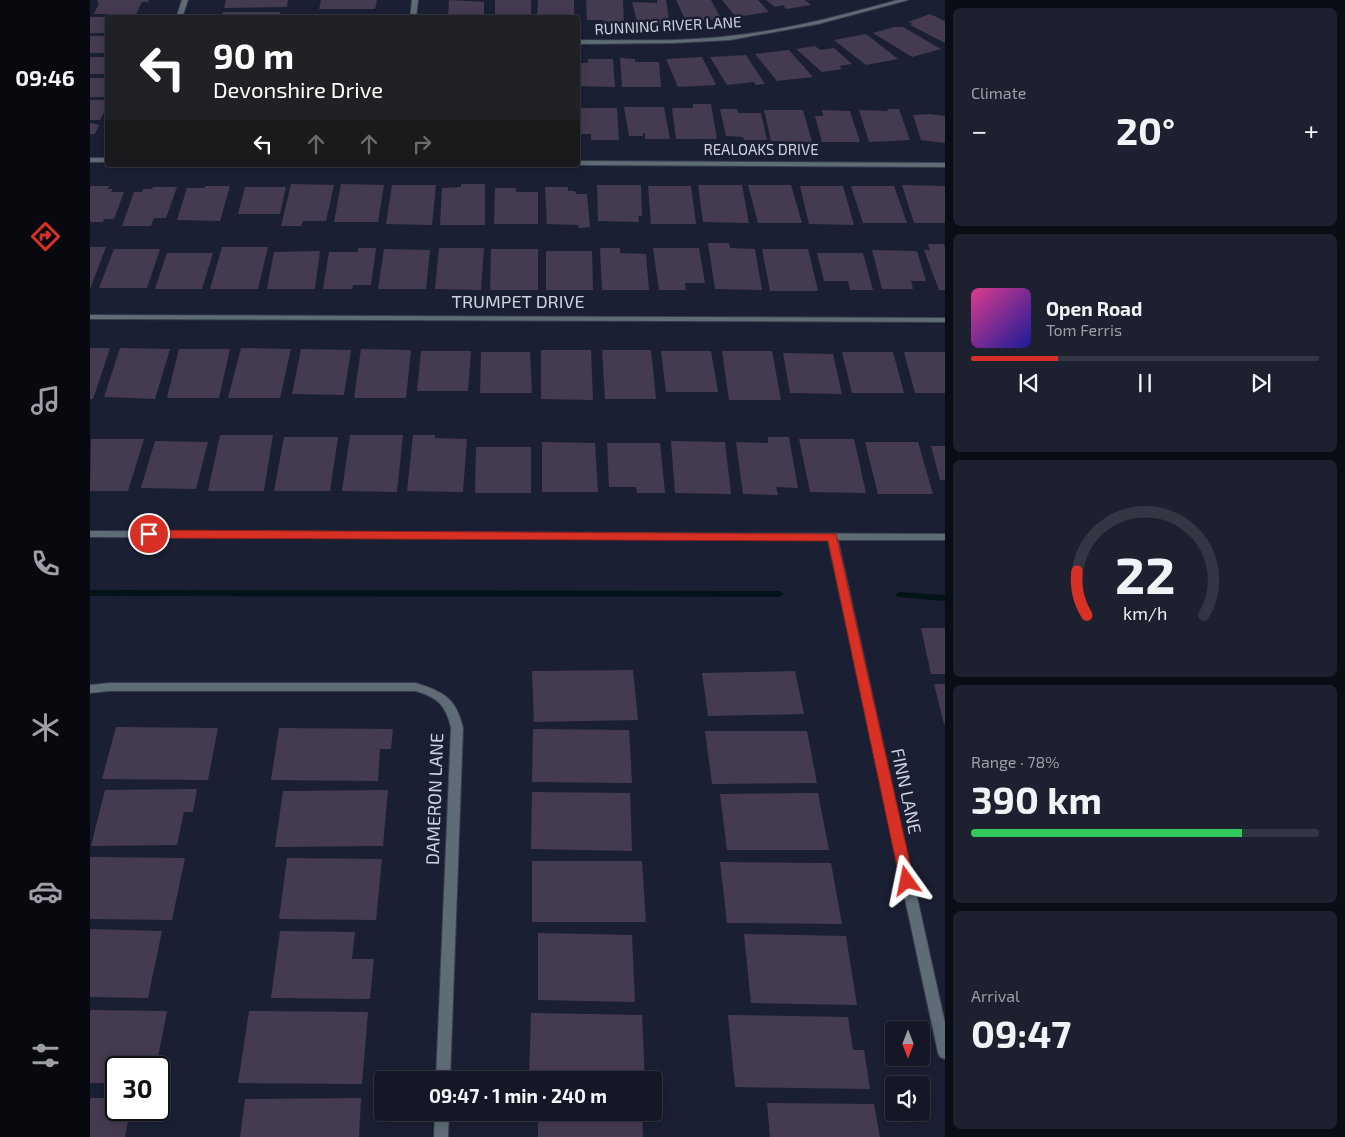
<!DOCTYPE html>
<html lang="en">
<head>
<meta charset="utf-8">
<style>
  body { margin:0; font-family:"Exo 2",sans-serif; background:#1d202e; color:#f1f3f6; height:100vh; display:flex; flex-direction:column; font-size:19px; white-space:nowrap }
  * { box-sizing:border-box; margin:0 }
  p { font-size:16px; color:#9d9fa7 }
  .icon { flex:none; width:28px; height:28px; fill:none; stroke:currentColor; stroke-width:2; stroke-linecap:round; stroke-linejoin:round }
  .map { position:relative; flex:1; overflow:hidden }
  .sheet { display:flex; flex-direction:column; gap:8px; padding:8px; background:#0b0d15; width:400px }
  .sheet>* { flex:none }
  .hud { position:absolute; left:15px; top:15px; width:475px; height:152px; border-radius:5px; box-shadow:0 2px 12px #0003,0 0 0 1px #333643; background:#202124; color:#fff; overflow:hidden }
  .needle { width:32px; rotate:180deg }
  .controls { position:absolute; left:795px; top:1021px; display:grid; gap:10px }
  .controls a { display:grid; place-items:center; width:45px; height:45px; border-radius:5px; background:#141726; box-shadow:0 2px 12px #0003,0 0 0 1px #333643; font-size:25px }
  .speed { position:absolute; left:15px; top:1056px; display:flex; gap:10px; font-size:25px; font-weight:700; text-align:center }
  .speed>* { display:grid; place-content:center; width:65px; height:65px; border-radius:50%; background:#141726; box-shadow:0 2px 12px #0003,0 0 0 1px #333643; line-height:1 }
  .speed .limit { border:2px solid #111; border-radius:8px; background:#fff; color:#111 }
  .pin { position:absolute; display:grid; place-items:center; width:42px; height:42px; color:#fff; margin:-21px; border:2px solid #fff; border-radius:50%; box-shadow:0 1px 5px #0007 }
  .me { position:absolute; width:55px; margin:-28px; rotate:348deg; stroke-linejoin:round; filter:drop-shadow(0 0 4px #0008) }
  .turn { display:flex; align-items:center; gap:18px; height:105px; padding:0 25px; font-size:22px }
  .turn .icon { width:65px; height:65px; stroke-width:2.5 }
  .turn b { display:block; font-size:35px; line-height:42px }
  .lanes { display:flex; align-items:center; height:48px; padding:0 25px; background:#0003; justify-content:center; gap:25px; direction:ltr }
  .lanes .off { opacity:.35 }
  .big { font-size:38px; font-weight:700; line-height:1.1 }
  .sheet .card { flex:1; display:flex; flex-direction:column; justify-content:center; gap:8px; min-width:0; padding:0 18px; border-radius:8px; background:#1d202e }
  .sheet .dial { align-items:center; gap:0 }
  .dial svg { height:130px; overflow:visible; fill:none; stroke:#333643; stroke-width:7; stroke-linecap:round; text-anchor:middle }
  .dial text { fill:#f1f3f6; stroke:none }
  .song { display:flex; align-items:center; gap:15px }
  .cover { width:60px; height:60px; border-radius:8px; background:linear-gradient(135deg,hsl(330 70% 55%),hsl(240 70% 35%)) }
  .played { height:5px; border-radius:2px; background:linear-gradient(90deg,#d93025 25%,#333643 25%) }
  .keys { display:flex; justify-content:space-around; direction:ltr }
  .heat { display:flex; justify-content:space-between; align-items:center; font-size:28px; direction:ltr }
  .charge { height:8px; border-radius:4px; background:linear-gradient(90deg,#34c759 78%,#333643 0) }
  .trip { position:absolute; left:284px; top:1071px; width:288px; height:50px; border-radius:5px; background:#141726; box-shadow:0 2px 12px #0003,0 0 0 1px #333643; font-weight:700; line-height:50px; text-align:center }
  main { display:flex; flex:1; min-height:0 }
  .tab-bar { display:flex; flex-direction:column; width:90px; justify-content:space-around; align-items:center; background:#08090f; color:#9d9fa7 }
  .tab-bar .icon { width:35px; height:35px }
  .tab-bar .on { color:#d93025 }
  .tab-bar b { font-size:22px; color:#f1f3f6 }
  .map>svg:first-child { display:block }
</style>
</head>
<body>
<main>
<nav class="tab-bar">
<b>09:46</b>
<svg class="icon on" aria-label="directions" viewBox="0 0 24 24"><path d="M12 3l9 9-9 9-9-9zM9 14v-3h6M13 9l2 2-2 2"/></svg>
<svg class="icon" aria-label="music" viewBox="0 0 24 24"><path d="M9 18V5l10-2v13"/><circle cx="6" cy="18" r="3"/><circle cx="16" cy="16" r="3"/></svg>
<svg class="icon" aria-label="phone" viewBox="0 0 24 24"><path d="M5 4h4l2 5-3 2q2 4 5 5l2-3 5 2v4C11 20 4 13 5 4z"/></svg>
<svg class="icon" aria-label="climate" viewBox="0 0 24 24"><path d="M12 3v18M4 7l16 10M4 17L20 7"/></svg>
<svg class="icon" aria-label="car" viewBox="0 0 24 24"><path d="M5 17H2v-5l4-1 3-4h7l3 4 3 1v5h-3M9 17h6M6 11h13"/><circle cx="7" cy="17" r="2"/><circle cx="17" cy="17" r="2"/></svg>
<svg class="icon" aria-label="filters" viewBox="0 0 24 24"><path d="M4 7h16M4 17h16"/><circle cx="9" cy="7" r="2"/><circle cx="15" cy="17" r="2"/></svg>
</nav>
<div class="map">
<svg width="855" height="1137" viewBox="0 0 855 1137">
  <rect width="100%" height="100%" fill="#1b1f33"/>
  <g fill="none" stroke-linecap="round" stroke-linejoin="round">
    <g fill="#021417" fill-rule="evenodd">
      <polygon points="0,590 690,591 694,594 690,597 0,596"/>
      <polygon points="810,592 855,595 855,601 807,597 806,595 807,593"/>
    </g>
  </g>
  <g fill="#453b50">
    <polygon points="8,0 59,0 58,2 52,2 46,14 4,14 9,3 7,2"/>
    <polygon points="136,0 198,0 197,7 134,8"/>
    <polygon points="231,0 287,0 285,9 229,9"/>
    <polygon points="359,0 394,2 394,18 358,18"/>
    <rect x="405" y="0" width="36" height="18"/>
    <polygon points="448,0 484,0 484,18 447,18"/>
    <polygon points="496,0 533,0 534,23 513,23 513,20 497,20"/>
    <polygon points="567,0 576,0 579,20 572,20 572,24 548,25 542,2 567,3"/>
    <polygon points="586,0 621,0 631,19 596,21"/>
    <polygon points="632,0 668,0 679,12 646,17"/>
    <polygon points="676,0 715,0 721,5 696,9 693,5 685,7"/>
    <polygon points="133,12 190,12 189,18 131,18"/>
    <polygon points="228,14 284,14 284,18 227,18"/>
    <polygon points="840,14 855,21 855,43 820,25 823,24 818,22"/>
    <rect x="0" y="17" width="18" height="16"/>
    <polygon points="804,27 813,27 851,49 822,57 783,33"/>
    <polygon points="776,34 808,59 776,65 744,40"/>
    <rect x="0" y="36" width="18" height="17"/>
    <polygon points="725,46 730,50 744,48 762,64 749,66 752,69 732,72 706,49"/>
    <polygon points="699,50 723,77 687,81 665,54"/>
    <polygon points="656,55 675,84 666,85 664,82 637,85 620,57"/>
    <rect x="0" y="57" width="18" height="17"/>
    <polygon points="612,57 626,85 588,87 576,59"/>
    <polygon points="530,58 545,59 545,62 569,62 571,87 532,87"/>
    <polygon points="498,59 523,59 525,87 488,86 488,63 498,63"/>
    <rect x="0" y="78" width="18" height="19"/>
    <polygon points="0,100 18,100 18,105 10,120 0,120"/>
    <polygon points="603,104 621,104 627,139 586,139 582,108 603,108"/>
    <polygon points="534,107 574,107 580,139 555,139 555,133 553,133 553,136 539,136"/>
    <polygon points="488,108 527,108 529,140 501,140 501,134 488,134"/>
    <polygon points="630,109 647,109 648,113 671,113 677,140 654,140 653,137 636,136"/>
    <polygon points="797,109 809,109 820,140 779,142 769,110 798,111"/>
    <polygon points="674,110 713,110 722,142 681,141"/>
    <polygon points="732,110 760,111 770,142 732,142 725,116 733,116"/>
    <polygon points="840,114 855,116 855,143 831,140 823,115"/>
    <polygon points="0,123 9,125 5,134 0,134"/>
    <polygon points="201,184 244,185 236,221 213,221 211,226 191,226"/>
    <polygon points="251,184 294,185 288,222 244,222"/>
    <polygon points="371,184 395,184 395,225 350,225 352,188 371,187"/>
    <polygon points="302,185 346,185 342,225 296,224"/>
    <polygon points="507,185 551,185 552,216 548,216 549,222 508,221"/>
    <polygon points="608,185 652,185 659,223 613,222"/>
    <polygon points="658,185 701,185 712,223 668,223"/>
    <polygon points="812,185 855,186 855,223 824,223"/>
    <polygon points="0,186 19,186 18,189 23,189 21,192 34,192 24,219 14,219 13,222 0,222"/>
    <polygon points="115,186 140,186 130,221 87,220 97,188 115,188"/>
    <polygon points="558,186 601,186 606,224 561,224"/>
    <polygon points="710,186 753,186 764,225 719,224"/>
    <polygon points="761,186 804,186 817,223 773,223"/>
    <polygon points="63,187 87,187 76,218 64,218 61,226 32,226 44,192 52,192 53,189 62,189"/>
    <polygon points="155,187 196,187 190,214 148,214"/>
    <polygon points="455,187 478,187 478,191 485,191 486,194 497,194 500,227 489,228 488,225 457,224"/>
    <polygon points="405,188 426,188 426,192 448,192 448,224 404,224"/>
    <polygon points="618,243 639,243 640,248 665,249 672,290 625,289"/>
    <polygon points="838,244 854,244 855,248 855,290 849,290 834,250 840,250"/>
    <polygon points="0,247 16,247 0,289"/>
    <polygon points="132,247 178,247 168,289 120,289"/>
    <polygon points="268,248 286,248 281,285 263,285 262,289 233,289 239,252 268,252"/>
    <polygon points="349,248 394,248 391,290 345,289"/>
    <polygon points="510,248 530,248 530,253 556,254 559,290 512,290"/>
    <polygon points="563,248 609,248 615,283 595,283 596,290 569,290"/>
    <polygon points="24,249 70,249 57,288 9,288"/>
    <polygon points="294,249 340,250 336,289 288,289"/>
    <polygon points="401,249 448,249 448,290 400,290"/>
    <polygon points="672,249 718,249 728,291 680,291"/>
    <polygon points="782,250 827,251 836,281 821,281 823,289 792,289"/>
    <polygon points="230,251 225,289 177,289 184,252"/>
    <polygon points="456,251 502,251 503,290 456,290"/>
    <polygon points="77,253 123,253 112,289 65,289"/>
    <polygon points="727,253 773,253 783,290 760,290 758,281 734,281"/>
    <polygon points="0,348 20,348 3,399 0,399"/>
    <polygon points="30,348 80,349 65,399 14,397"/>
    <polygon points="151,348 201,349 190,398 138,398"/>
    <polygon points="89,349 140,349 129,398 77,398"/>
    <polygon points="211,349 261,350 254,395 202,394"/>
    <polygon points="271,349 321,350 316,398 264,398"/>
    <polygon points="451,350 501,350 503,400 451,399"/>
    <polygon points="512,350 561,350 566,399 515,399"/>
    <polygon points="331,351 381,351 378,391 327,391"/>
    <polygon points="571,351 621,351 628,392 576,392"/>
    <polygon points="632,351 682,351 691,400 639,400"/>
    <polygon points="391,352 440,352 442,393 390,393"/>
    <polygon points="752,352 803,352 814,393 762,393"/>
    <polygon points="814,352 855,352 855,393 825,393"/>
    <polygon points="693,353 743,354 752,394 700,393"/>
    <polygon points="130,435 183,435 174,491 118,491"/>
    <polygon points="260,435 313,435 307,492 252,491"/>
    <polygon points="323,435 345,435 345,438 377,439 373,492 317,491"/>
    <polygon points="194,437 248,437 240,491 184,491"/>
    <polygon points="678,437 699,437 708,488 686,487 688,495 653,494 646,442 678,443"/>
    <polygon points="1,439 54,439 38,491 0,491"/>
    <polygon points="709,439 764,439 776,493 720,492"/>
    <polygon points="65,441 118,442 106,489 51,488"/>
    <polygon points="581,441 635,442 641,494 585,493"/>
    <polygon points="452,442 505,443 508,492 452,492"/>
    <polygon points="775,442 828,442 843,494 788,494"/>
    <polygon points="517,443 570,443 575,493 547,493 546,487 519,487"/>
    <polygon points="841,446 855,446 855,480 850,480"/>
    <polygon points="386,447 441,447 441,493 385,493"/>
    <polygon points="831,628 855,628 855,674 841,674"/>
    <polygon points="543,670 548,720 444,722 442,671"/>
    <polygon points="705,671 714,714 618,716 612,673"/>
    <polygon points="844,684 855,684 855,724 854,724"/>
    <polygon points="26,727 128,728 118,780 12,779"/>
    <polygon points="189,728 303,729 301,749 290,749 288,781 181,780"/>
    <polygon points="443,729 539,730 542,783 442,782"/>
    <polygon points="615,731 717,731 727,783 622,784"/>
    <polygon points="107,789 103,812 94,812 87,845 1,846 15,790"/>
    <polygon points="298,790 293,846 185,847 193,791"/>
    <polygon points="442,792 540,793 542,851 441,849"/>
    <polygon points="728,793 739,850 637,850 630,794"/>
    <polygon points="0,857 95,858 82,920 0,919"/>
    <polygon points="197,858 292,859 286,920 189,919"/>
    <polygon points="442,861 552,861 556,922 442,922"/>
    <polygon points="630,862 741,863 752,924 637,923"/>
    <polygon points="0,929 72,931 58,998 0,997"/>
    <polygon points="190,931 265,932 262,959 284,959 280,999 181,998"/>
    <polygon points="448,933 542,935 545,1002 448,1000"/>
    <polygon points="654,934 756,936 767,1005 661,1003"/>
    <polygon points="0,1010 77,1011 66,1068 26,1068 26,1083 0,1083"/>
    <polygon points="159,1011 278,1012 272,1084 148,1083"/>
    <polygon points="441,1013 552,1015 555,1080 439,1080"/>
    <polygon points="638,1015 758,1017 763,1050 774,1050 780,1089 645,1087"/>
    <polygon points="0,1098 26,1098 26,1110 40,1110 35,1137 0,1137"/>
    <polygon points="271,1098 269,1137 150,1137 155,1099"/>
    <polygon points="677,1103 784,1104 790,1137 680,1137"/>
    <polygon points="448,1112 552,1112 553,1137 448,1137"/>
  </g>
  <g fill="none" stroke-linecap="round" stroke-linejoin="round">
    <defs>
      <g id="street">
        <polygon points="92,0 98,0 92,18 86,18"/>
        <polygon points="322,0 328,0 326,18 320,18"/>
        <path d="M808,0H818L728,24L640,40L583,43L488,44V40C539,40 590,42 640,36C697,30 753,15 808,0Z"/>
        <rect x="0" y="158" width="18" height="4"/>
        <polygon points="488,161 855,163 855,167 488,165"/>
        <polygon points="0,315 855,318 855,322 0,319"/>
        <polygon points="0,531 855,534 855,540 748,540 855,1023 855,1059 850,1057 848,1053 738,540 0,537"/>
        <path d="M20,683H326C354,692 366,698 373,728L360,1080H346L361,728C356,705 348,698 326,691H20L0,693V685Z"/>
        <polygon points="345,1112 359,1112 358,1137 344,1137"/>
      </g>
    </defs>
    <use href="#street" stroke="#383c4f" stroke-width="2"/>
    <use href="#street" fill="#5f6c75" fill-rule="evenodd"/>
  </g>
  <polygon fill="#d93025" stroke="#8d1f18" points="59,530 746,534 824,881 822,885 817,887 812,885 810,881 738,541 59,538 53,534"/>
  <g text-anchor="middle" stroke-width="5" stroke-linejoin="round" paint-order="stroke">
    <g font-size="15" fill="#ced2df" stroke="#1b1f33">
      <text transform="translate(578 26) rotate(-3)" y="5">RUNNING RIVER LANE</text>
      <text x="671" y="155">REALOAKS DRIVE</text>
    </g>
    <g font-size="18" fill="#ced2df" stroke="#1b1f33">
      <text x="428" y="308">TRUMPET DRIVE</text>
      <text transform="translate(816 791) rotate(78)" y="6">FINN LANE</text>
      <text transform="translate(345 799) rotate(-88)" y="6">DAMERON LANE</text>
    </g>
  </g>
</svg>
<div class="controls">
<a><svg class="needle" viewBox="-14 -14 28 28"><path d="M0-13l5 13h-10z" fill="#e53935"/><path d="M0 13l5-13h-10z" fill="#9d9fa7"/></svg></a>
<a><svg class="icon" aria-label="sound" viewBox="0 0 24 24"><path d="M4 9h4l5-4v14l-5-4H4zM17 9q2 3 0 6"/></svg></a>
</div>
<div class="speed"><div class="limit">30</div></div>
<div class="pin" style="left:59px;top:534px;background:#d93025"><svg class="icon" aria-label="arrive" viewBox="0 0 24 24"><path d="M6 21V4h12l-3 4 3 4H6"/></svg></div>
<svg class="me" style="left:817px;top:881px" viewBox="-20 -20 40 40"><path d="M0-17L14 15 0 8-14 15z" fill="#d93025" stroke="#fff" stroke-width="4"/></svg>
<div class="trip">09:47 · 1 min · 240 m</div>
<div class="hud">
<div class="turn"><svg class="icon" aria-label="left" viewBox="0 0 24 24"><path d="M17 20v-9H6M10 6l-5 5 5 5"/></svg><div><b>90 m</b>Devonshire Drive</div></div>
<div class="lanes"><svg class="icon" aria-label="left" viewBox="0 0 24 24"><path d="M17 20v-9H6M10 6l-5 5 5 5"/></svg><svg class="icon off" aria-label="ahead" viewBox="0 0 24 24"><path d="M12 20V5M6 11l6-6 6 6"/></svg><svg class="icon off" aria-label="ahead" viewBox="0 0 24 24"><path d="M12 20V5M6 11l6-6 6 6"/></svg><svg class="icon off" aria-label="right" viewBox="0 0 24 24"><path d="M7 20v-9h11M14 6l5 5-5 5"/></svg></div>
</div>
</div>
<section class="sheet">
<div class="card"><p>Climate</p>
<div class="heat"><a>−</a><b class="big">20°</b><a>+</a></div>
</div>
<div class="card">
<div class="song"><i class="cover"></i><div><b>Open Road</b><p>Tom Ferris</p></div></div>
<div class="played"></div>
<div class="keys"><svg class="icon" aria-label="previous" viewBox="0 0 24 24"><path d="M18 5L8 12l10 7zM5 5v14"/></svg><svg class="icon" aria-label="pause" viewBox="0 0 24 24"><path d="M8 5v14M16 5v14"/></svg><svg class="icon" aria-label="next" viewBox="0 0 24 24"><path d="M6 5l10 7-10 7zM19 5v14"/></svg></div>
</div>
<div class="card dial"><svg viewBox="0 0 100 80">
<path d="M14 69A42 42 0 1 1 86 69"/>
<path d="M14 69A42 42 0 0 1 8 42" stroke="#d93025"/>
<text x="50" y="56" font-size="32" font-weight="700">22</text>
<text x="50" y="72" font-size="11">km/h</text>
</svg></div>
<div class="card"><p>Range · 78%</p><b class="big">390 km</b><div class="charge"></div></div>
<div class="card"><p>Arrival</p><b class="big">09:47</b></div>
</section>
</main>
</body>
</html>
